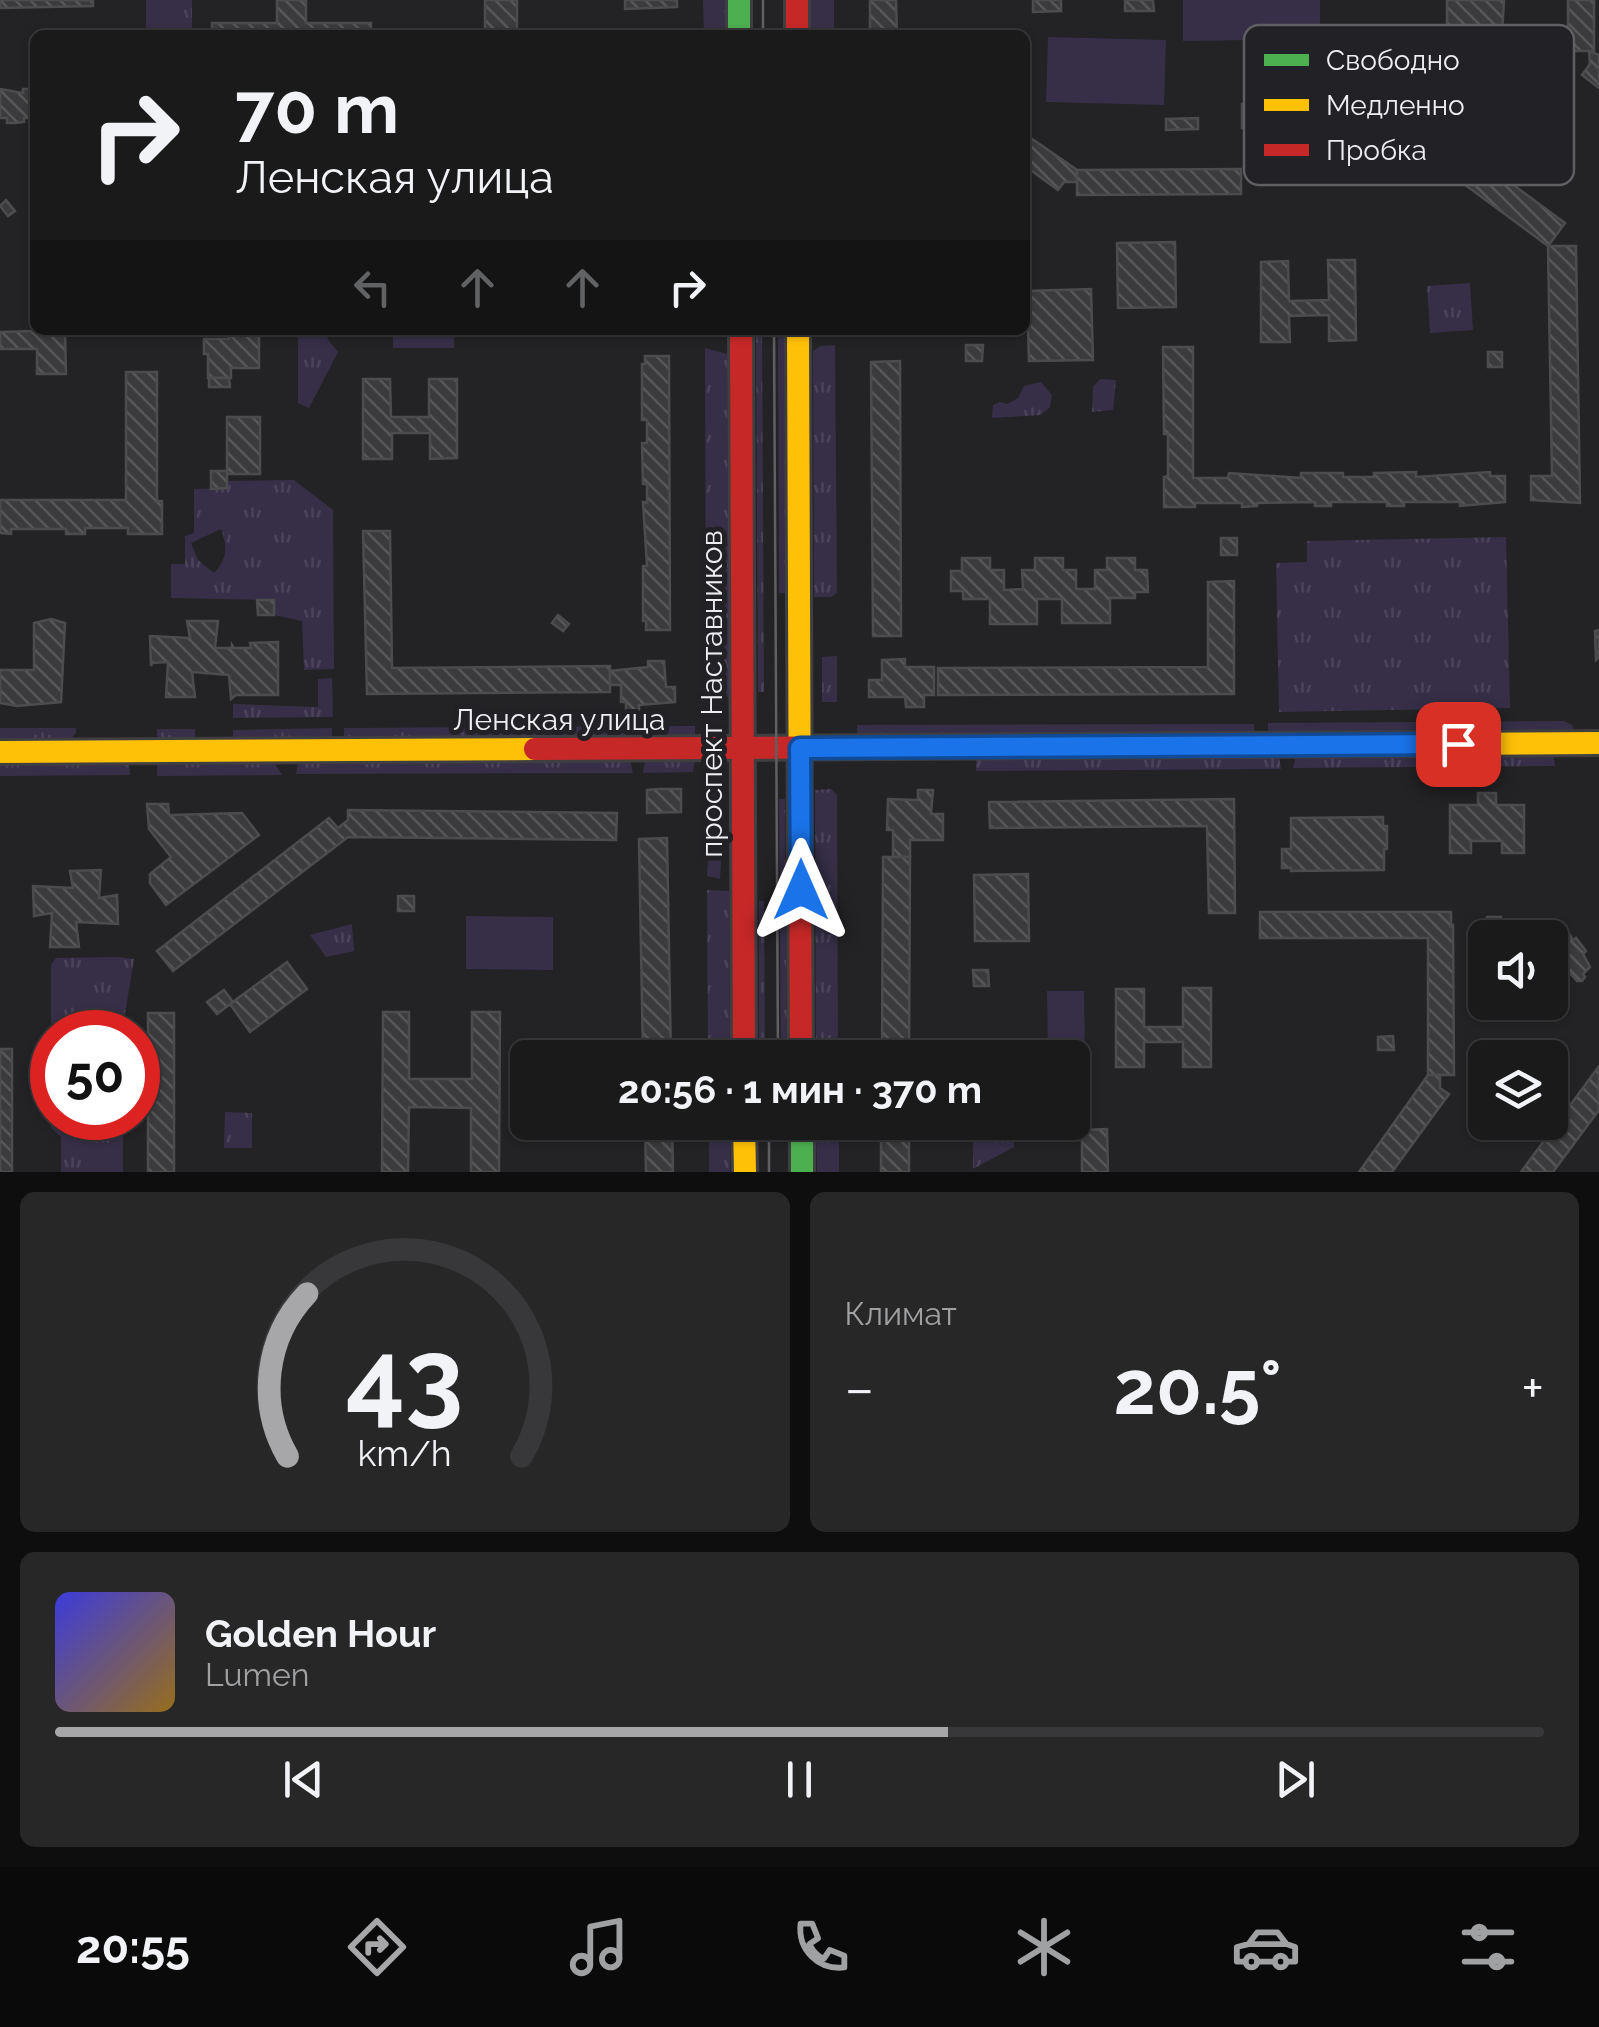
<!DOCTYPE html>
<html lang="ru">
<head>
<meta charset="utf-8">
<style>
  body { margin:0; font-family:Raleway,sans-serif; background:#272728; color:#f1f3f6; height:100vh; display:flex; flex-direction:column; font-size:38px; white-space:nowrap }
  * { box-sizing:border-box; margin:0 }
  p { font-size:32px; color:#9fa1a3 }
  .icon { flex:none; width:55px; height:55px; fill:none; stroke:currentColor; stroke-width:2; stroke-linecap:round; stroke-linejoin:round }
  .map { position:relative; height:1172px; overflow:hidden }
  .side { display:flex; flex-direction:column; gap:20px; padding:20px; background:#0e0e0f; flex:1 }
  .side>* { flex:none }
  .hud { position:absolute; left:30px; top:30px; width:1000px; height:305px; border-radius:15px; box-shadow:0 2px 8px #0004,0 0 0 2px #38383a; background:#1a1a1b; color:#f1f3f6; overflow:hidden }
  .buttons { position:absolute; left:1468px; top:920px; display:grid; gap:20px }
  .buttons a { display:grid; place-items:center; width:100px; height:100px; border-radius:15px; background:#1a1a1b; box-shadow:0 2px 8px #0004,0 0 0 2px #38383a; font-size:50px }
  .speed { position:absolute; left:30px; top:1010px; display:flex; gap:20px; font-size:50px; font-weight:700; text-align:center }
  .speed>* { display:grid; place-content:center; width:130px; height:130px; border-radius:50%; background:#1a1a1b; box-shadow:0 2px 8px #0004,0 0 0 2px #38383a; line-height:1 }
  .speed .limit { border:15px solid #d22; background:#fff; color:#111 }
  .pin { position:absolute; display:grid; place-items:center; width:85px; height:85px; color:#fff; margin:-42px; border-radius:20px; box-shadow:0 5px 15px #0006 }
  .me { position:absolute; width:110px; margin:-55px; rotate:0deg; stroke-linejoin:round; filter:drop-shadow(0 0 8px #0008) }
  .turn { display:flex; align-items:center; gap:35px; height:210px; padding:0 40px; font-size:45px }
  .turn .icon { width:130px; height:130px; stroke-width:2.5 }
  .turn b { display:block; font-size:70px; line-height:85px }
  .lanes { display:flex; align-items:center; height:95px; padding:0 40px; background:#0003; justify-content:center; gap:50px; direction:ltr }
  .lanes .off { opacity:.35 }
  .big { font-size:75px; font-weight:700; line-height:1.1 }
  .side .card { flex:1; display:flex; flex-direction:column; justify-content:center; gap:15px; min-width:0; padding:0 35px; border-radius:15px; background:#272728 }
  .side .dial { align-items:center; gap:0 }
  .dial svg { height:260px; overflow:visible; fill:none; stroke:#38383a; stroke-width:7; stroke-linecap:round; text-anchor:middle }
  .dial text { fill:#f1f3f6; stroke:none }
  .song { display:flex; align-items:center; gap:30px }
  .cover { width:120px; height:120px; border-radius:15px; background:linear-gradient(135deg,hsl(240 70% 55%),hsl(40 70% 35%)) }
  .played { height:10px; border-radius:5px; background:linear-gradient(90deg,#a7a7a9 60%,#38383a 60%) }
  .keys { display:flex; justify-content:space-around; direction:ltr }
  .heat { display:flex; justify-content:space-between; align-items:center; font-size:55px; direction:ltr }
  .side .tiles { flex:1; display:grid; gap:20px; grid-template-columns:1fr 1fr }
  .card:last-child { grid-column:span 2 }
  .trip { position:absolute; left:510px; top:1040px; width:580px; height:100px; border-radius:15px; background:#1a1a1b; box-shadow:0 2px 8px #0004,0 0 0 2px #38383a; font-weight:700; line-height:100px; text-align:center }
  .dock { display:flex; height:160px; justify-content:space-around; align-items:center; background:#0a0a0b; color:#9fa1a3 }
  .dock .icon { width:70px; height:70px }
  .dock .selected { color:#a7a7a9 }
  .dock b { font-size:45px; color:#f1f3f6 }
  .map>svg:first-child { display:block }
</style>
</head>
<body>
<div class="map">
<svg width="1599" height="1172" viewBox="0 0 1599 1172">
  <defs>
    <pattern id="grass-tufts" width="24" height="20" patternUnits="userSpaceOnUse" patternTransform="scale(2.5)"><rect width="24" height="20" fill="#362f47"/><path d="M3 7l-1-3M5 7V3M7 7l1-3M15 17l-1-3M17 17v-4M19 17l1-3" fill="none" stroke="#4a4359"/></pattern>
    <pattern id="building-back-hatch" width="6" height="6" patternUnits="userSpaceOnUse" patternTransform="scale(2.5)"><rect width="6" height="6" fill="#3b3a3c"/><path d="M-1 5l2 2M0 0l6 6M5-1l2 2" fill="none" stroke="#585758"/></pattern>
  </defs>
  <rect width="100%" height="100%" fill="#232224"/>
  <g fill="url(#grass-tufts)" fill-rule="evenodd">
    <rect x="146" y="0" width="46" height="35"/>
    <polygon points="703,0 725,0 725,33 704,35"/>
    <rect x="811" y="0" width="23" height="35"/>
    <polygon points="1470,283 1473,330 1430,333 1427,286"/>
    <polygon points="298,330 326,330 328,340 338,352 309,408 298,403"/>
    <polygon points="756,330 762,330 764,692 758,692"/>
    <polygon points="778,330 784,330 786,593 779,593"/>
    <polygon points="835,345 837,593 831,597 814,597 813,351 821,346"/>
    <polygon points="705,348 727,354 729,697 710,697 706,693"/>
    <polygon points="1100,379 1116,380 1113,410 1092,412 1093,387"/>
    <polygon points="1041,382 1052,395 1050,407 1041,415 992,418 993,405 1000,402 1007,404 1018,398 1024,386"/>
    <path d="M294,480L333,510L334,669L304,670L302,621L274,615L273,600L171,598V564H185V536L194,533V489L227,488V481ZM221,529C228,547 227,559 214,573L198,560L191,543Z"/>
    <polygon points="1506,537 1510,708 1279,712 1276,563 1307,562 1307,541"/>
    <polygon points="837,656 837,702 822,702 822,657"/>
    <polygon points="332,678 333,717 233,718 233,704 318,707 318,679"/>
    <polygon points="1564,721 1572,725 1574,733 1268,735 1268,723"/>
    <polygon points="1254,724 1254,736 857,737 857,725"/>
    <polygon points="695,726 695,739 344,740 344,728"/>
    <polygon points="0,728 76,728 76,733 69,742 0,742"/>
    <polygon points="332,728 332,740 233,742 233,730"/>
    <rect x="157" y="729" width="38" height="12"/>
    <polygon points="1553,754 1555,766 1430,767 1432,755"/>
    <polygon points="1416,755 1418,767 1293,768 1296,756"/>
    <polygon points="1279,756 1281,769 976,771 976,758"/>
    <polygon points="630,760 633,773 296,774 298,762"/>
    <polygon points="645,760 695,760 693,772 643,773"/>
    <polygon points="129,762 130,775 0,776 0,763"/>
    <polygon points="157,762 274,762 282,775 157,776"/>
    <polygon points="831,789 837,795 838,1057 816,1057 815,790"/>
    <polygon points="709,793 722,795 719,823 707,820 707,795"/>
    <polygon points="779,799 785,799 787,1058 781,1057"/>
    <polygon points="709,845 720,845 722,848 720,879 707,876"/>
    <polygon points="707,890 729,891 730,1057 708,1057"/>
    <polygon points="759,901 764,901 765,1058 759,1057"/>
    <polygon points="352,924 354,951 326,957 310,935"/>
    <polygon points="117,957 134,959 122,1032 52,1032 52,1118 123,1118 123,1172 61,1172 61,1137 51,1128 51,965 56,958"/>
    <polygon points="1014,1041 1014,1057 973,1057 972,1051"/>
    <polygon points="225,1112 252,1113 252,1148 224,1148"/>
    <rect x="709" y="1123" width="21" height="49"/>
    <polygon points="816,1123 839,1123 839,1172 817,1172"/>
    <polygon points="973,1123 1014,1123 1014,1147 973,1169"/>
  </g>
  <g fill="#362f47">
    <polygon points="1183,0 1320,0 1320,39 1183,41"/>
    <polygon points="1048,37 1166,40 1164,105 1046,102"/>
    <rect x="393" y="330" width="61" height="18"/>
    <polygon points="466,916 553,917 553,970 466,969"/>
    <polygon points="1047,991 1084,991 1085,1056 1048,1057"/>
  </g>
  <g fill="url(#building-back-hatch)" stroke="#4c4b4d" stroke-width="2.5">
    <polygon points="0,0 93,0 93,6 0,8"/>
    <polygon points="277,0 306,0 306,23 371,23 371,35 212,35 212,23 277,23"/>
    <rect x="485" y="0" width="32" height="35"/>
    <polygon points="625,0 677,0 677,7 625,9"/>
    <polygon points="870,0 896,0 897,35 870,35"/>
    <polygon points="1033,0 1061,0 1061,11 1033,12"/>
    <polygon points="1125,0 1153,0 1154,11 1125,11"/>
    <polygon points="1447,0 1504,0 1502,34 1447,35"/>
    <rect x="1568" y="0" width="26" height="51"/>
    <polygon points="1589,51 1599,55 1599,88 1582,75 1590,64"/>
    <polygon points="0,89 23,93 23,89 35,89 35,118 24,118 24,122 16,123 7,123 7,118 0,118"/>
    <polygon points="1256,100 1330,104 1330,100 1373,100 1373,103 1388,103 1388,128 1360,128 1360,133 1343,133 1343,128 1286,128 1286,133 1271,133 1270,128 1242,128 1242,104 1256,104"/>
    <polygon points="1405,105 1565,223 1548,246 1388,128"/>
    <polygon points="1198,118 1198,129 1166,130 1166,119"/>
    <polygon points="1025,134 1077,170 1077,182 1064,182 1058,190 1025,166"/>
    <polygon points="1241,169 1241,194 1077,195 1077,170"/>
    <polygon points="6,200 15,211 8,216 0,206"/>
    <polygon points="1175,242 1176,307 1118,308 1117,243"/>
    <polygon points="1548,246 1576,246 1580,503 1531,500 1531,476 1552,476"/>
    <polygon points="1328,260 1355,260 1356,340 1329,341 1329,315 1289,316 1290,342 1261,342 1261,262 1288,261 1289,301 1329,300"/>
    <polygon points="1091,289 1093,360 1029,361 1027,291"/>
    <polygon points="65,330 66,374 37,374 37,349 0,349 0,332"/>
    <polygon points="229,330 259,330 259,368 231,368 231,378 208,378 208,354 204,354 204,339 229,339"/>
    <polygon points="966,345 983,345 982,361 966,361"/>
    <polygon points="1163,347 1193,347 1193,478 1228,478 1229,473 1301,478 1301,473 1343,473 1343,477 1374,477 1374,473 1416,472 1416,477 1490,472 1490,476 1505,476 1505,502 1460,506 1460,502 1404,502 1404,506 1387,506 1387,502 1331,502 1331,506 1315,506 1315,502 1257,503 1257,506 1242,507 1242,503 1195,503 1195,507 1164,507 1164,477 1168,476 1168,434 1164,434"/>
    <rect x="1488" y="352" width="14" height="15"/>
    <polygon points="645,356 669,356 670,630 646,630 646,621 643,621 643,566 647,566 643,502 647,503 647,484 643,484 642,443 647,443 647,420 642,420 642,364 645,364"/>
    <polygon points="900,361 901,636 873,636 871,362"/>
    <polygon points="126,372 157,372 157,501 162,501 162,534 128,534 128,528 85,528 85,534 66,534 66,529 11,529 11,534 0,533 0,500 126,500"/>
    <polygon points="209,378 229,378 230,387 209,387"/>
    <polygon points="363,379 390,379 391,417 429,417 429,379 457,379 457,458 430,459 430,433 392,433 392,459 363,459"/>
    <rect x="227" y="417" width="33" height="57"/>
    <polygon points="211,471 227,471 227,488 211,489"/>
    <polygon points="363,531 390,531 392,668 610,666 610,692 367,694"/>
    <rect x="1221" y="538" width="16" height="17"/>
    <polygon points="962,558 990,558 990,570 1004,570 1004,590 1023,589 1022,570 1035,570 1035,558 1063,558 1063,570 1076,570 1076,589 1095,589 1095,570 1107,570 1107,558 1135,558 1135,570 1147,570 1148,592 1135,592 1135,598 1110,598 1110,623 1062,623 1062,599 1037,599 1037,624 990,624 990,599 963,599 963,591 951,591 951,571 962,571"/>
    <polygon points="1234,581 1234,694 938,695 938,668 1208,667 1208,582"/>
    <polygon points="257,600 274,600 274,615 258,615"/>
    <polygon points="558,615 569,624 563,631 552,623"/>
    <polygon points="51,619 65,623 61,702 17,706 0,703 0,670 34,670 34,623"/>
    <polygon points="187,621 218,621 215,648 232,648 232,645 234,648 251,648 250,643 278,642 278,695 236,695 231,699 229,675 192,672 195,697 166,697 168,662 152,663 151,666 150,636 190,638"/>
    <polygon points="1599,630 1599,657 1596,660 1595,631"/>
    <polygon points="905,659 905,667 934,667 934,695 924,695 924,707 906,707 905,697 869,697 869,680 882,680 882,660"/>
    <polygon points="648,661 664,661 666,687 675,687 675,702 639,705 639,711 626,711 626,702 621,702 621,685 610,685 610,671 648,667"/>
    <polygon points="659,789 681,789 681,812 647,813 647,790"/>
    <polygon points="918,790 933,790 931,814 943,814 943,840 910,840 910,857 893,857 893,830 887,830 888,799 918,800"/>
    <polygon points="1478,793 1496,793 1496,805 1524,805 1524,853 1502,853 1502,841 1471,841 1471,853 1450,853 1450,805 1478,805"/>
    <polygon points="1234,799 1235,913 1209,913 1207,826 990,828 989,802"/>
    <polygon points="147,804 168,804 169,815 242,813 259,835 166,905 150,883 150,874 171,857 149,829"/>
    <polygon points="348,810 617,813 616,840 348,837 173,971 157,951 329,818 338,828 348,820"/>
    <polygon points="1383,817 1383,826 1387,826 1387,849 1384,849 1384,870 1291,871 1291,868 1282,868 1282,849 1291,849 1291,818"/>
    <polygon points="667,838 671,1058 643,1058 639,839"/>
    <polygon points="883,857 910,857 909,1058 882,1058"/>
    <polygon points="101,870 99,898 117,895 118,924 76,922 79,947 50,947 52,913 34,916 33,886 73,888 70,871"/>
    <polygon points="1028,874 1029,941 975,941 974,875"/>
    <rect x="398" y="896" width="16" height="15"/>
    <polygon points="1260,912 1451,912 1451,926 1453,925 1454,1075 1428,1075 1428,938 1260,938"/>
    <polygon points="1487,917 1501,917 1501,929 1487,930"/>
    <polygon points="1565,927 1573,940 1576,938 1586,951 1583,954 1590,967 1583,974 1585,977 1582,981 1577,981 1571,974 1564,978 1550,976 1550,938 1547,938 1554,928"/>
    <polygon points="287,962 307,989 250,1032 230,1004"/>
    <polygon points="973,970 988,970 989,986 974,986"/>
    <polygon points="1183,988 1211,988 1211,1067 1183,1067 1183,1042 1144,1042 1144,1067 1116,1067 1116,989 1144,989 1144,1027 1183,1027"/>
    <polygon points="224,990 233,1002 217,1014 207,1002"/>
    <polygon points="383,1012 409,1012 409,1079 472,1079 472,1012 500,1012 499,1172 471,1172 471,1108 409,1107 408,1172 382,1172"/>
    <rect x="148" y="1013" width="26" height="159"/>
    <polygon points="1393,1036 1394,1050 1378,1050 1378,1037"/>
    <rect x="0" y="1049" width="12" height="123"/>
    <polygon points="1599,1066 1599,1110 1553,1172 1521,1172"/>
    <polygon points="1428,1075 1440,1075 1440,1088 1449,1094 1392,1172 1359,1172"/>
    <rect x="588" y="1122" width="14" height="12"/>
    <polygon points="645,1122 672,1122 673,1172 646,1172"/>
    <rect x="881" y="1122" width="28" height="50"/>
    <polygon points="1107,1129 1108,1172 1082,1172 1082,1130"/>
  </g>
  <g fill="none" stroke-linecap="round" stroke-linejoin="round">
    <defs>
      <g id="fast">
        <polyline points="739,0 739,35"/>
        <polyline points="802,1122 802,1172"/>
      </g>
      <g id="slow">
        <polyline points="798,330 800,865"/>
        <polyline points="1046,746 1599,743"/>
        <polyline points="0,752 535,749"/>
        <polyline points="744,1122 745,1172"/>
      </g>
      <g id="jam">
        <polyline points="797,0 797,35"/>
        <polyline points="741,330 744,1058"/>
        <polyline points="535,749 1046,746"/>
        <polyline points="800,865 801,1058"/>
      </g>
    </defs>
    <use href="#fast" stroke="#3f3f41" stroke-width="28"/>
    <use href="#slow" stroke="#3f3f41" stroke-width="28"/>
    <use href="#jam" stroke="#3f3f41" stroke-width="28"/>
    <use href="#fast" stroke="#4caf50" stroke-width="22"/>
    <use href="#slow" stroke="#ffc107" stroke-width="22"/>
    <use href="#jam" stroke="#c62828" stroke-width="22"/>
    <g stroke="#615f64" stroke-width="2.5">
      <polyline points="763,0 763,35"/>
      <polyline points="774,330 778,1058"/>
      <polyline points="769,1122 769,1172"/>
    </g>
  </g>
  <g fill="none" stroke-linecap="round" stroke-linejoin="round">
    <defs>
      <polyline id="route" points="801,890 800,748 1458,744"/>
    </defs>
    <use href="#route" stroke="#114b97" stroke-width="25"/>
    <use href="#route" stroke="#1a73e8" stroke-width="18"/>
  </g>
  <g text-anchor="middle" stroke-width="10" stroke-linejoin="round" paint-order="stroke">
    <g font-size="30" fill="#eeeef0" stroke="#222125">
      <text transform="translate(712 694) rotate(-90)" y="10">проспект Наставников</text>
      <text x="559" y="730">Ленская улица</text>
    </g>
  </g>
  <rect x="1244" y="25" width="330" height="160" rx="15" fill="#222125" stroke="#5f5e62" stroke-width="2.5"/>
  <rect x="1264" y="54" width="45" height="12" fill="#4caf50"/>
  <rect x="1264" y="99" width="45" height="12" fill="#ffc107"/>
  <rect x="1264" y="144" width="45" height="12" fill="#c62828"/>
  <g font-size="28" fill="#eeeef0">
    <text x="1326" y="70">Свободно</text>
    <text x="1326" y="115">Медленно</text>
    <text x="1326" y="160">Пробка</text>
  </g>
</svg>
<div class="buttons">
<a><svg class="icon" aria-label="sound" viewBox="0 0 24 24"><path d="M4 9h4l5-4v14l-5-4H4zM17 9q2 3 0 6"/></svg></a>
<a><svg class="icon" aria-label="layers" viewBox="0 0 24 24"><path d="M12 4l9 5-9 5-9-5zM3 14l9 5 9-5"/></svg></a>
</div>
<div class="speed"><div class="limit">50</div></div>
<div class="pin" style="left:1458px;top:744px;background:#d93025"><svg class="icon" aria-label="arrive" viewBox="0 0 24 24"><path d="M6 21V4h12l-3 4 3 4H6"/></svg></div>
<svg class="me" style="left:801px;top:890px" viewBox="-20 -20 40 40"><path d="M0-17L14 15 0 8-14 15z" fill="#1a73e8" stroke="#fff" stroke-width="4"/></svg>
<div class="trip">20:56 · 1 мин · 370 m</div>
<div class="hud">
<div class="turn"><svg class="icon" aria-label="right" viewBox="0 0 24 24"><path d="M7 20v-9h11M14 6l5 5-5 5"/></svg><div><b>70 m</b>Ленская улица</div></div>
<div class="lanes"><svg class="icon off" aria-label="left" viewBox="0 0 24 24"><path d="M17 20v-9H6M10 6l-5 5 5 5"/></svg><svg class="icon off" aria-label="ahead" viewBox="0 0 24 24"><path d="M12 20V5M6 11l6-6 6 6"/></svg><svg class="icon off" aria-label="ahead" viewBox="0 0 24 24"><path d="M12 20V5M6 11l6-6 6 6"/></svg><svg class="icon" aria-label="right" viewBox="0 0 24 24"><path d="M7 20v-9h11M14 6l5 5-5 5"/></svg></div>
</div>
</div>
<section class="side">
<div class="tiles">
<div class="card dial"><svg viewBox="0 0 100 80">
<path d="M14 69A42 42 0 1 1 86 69"/>
<path d="M14 69A42 42 0 0 1 20 19" stroke="#a7a7a9"/>
<text x="50" y="56" font-size="32" font-weight="700">43</text>
<text x="50" y="72" font-size="11">km/h</text>
</svg></div>
<div class="card"><p>Климат</p>
<div class="heat"><a>−</a><b class="big">20.5°</b><a>+</a></div>
</div>
<div class="card">
<div class="song"><i class="cover"></i><div><b>Golden Hour</b><p>Lumen</p></div></div>
<div class="played"></div>
<div class="keys"><svg class="icon" aria-label="previous" viewBox="0 0 24 24"><path d="M18 5L8 12l10 7zM5 5v14"/></svg><svg class="icon" aria-label="pause" viewBox="0 0 24 24"><path d="M8 5v14M16 5v14"/></svg><svg class="icon" aria-label="next" viewBox="0 0 24 24"><path d="M6 5l10 7-10 7zM19 5v14"/></svg></div>
</div>
</div>
</section>
<nav class="dock">
<b>20:55</b>
<svg class="icon selected" aria-label="directions" viewBox="0 0 24 24"><path d="M12 3l9 9-9 9-9-9zM9 14v-3h6M13 9l2 2-2 2"/></svg>
<svg class="icon" aria-label="music" viewBox="0 0 24 24"><path d="M9 18V5l10-2v13"/><circle cx="6" cy="18" r="3"/><circle cx="16" cy="16" r="3"/></svg>
<svg class="icon" aria-label="phone" viewBox="0 0 24 24"><path d="M5 4h4l2 5-3 2q2 4 5 5l2-3 5 2v4C11 20 4 13 5 4z"/></svg>
<svg class="icon" aria-label="climate" viewBox="0 0 24 24"><path d="M12 3v18M4 7l16 10M4 17L20 7"/></svg>
<svg class="icon" aria-label="car" viewBox="0 0 24 24"><path d="M5 17H2v-5l4-1 3-4h7l3 4 3 1v5h-3M9 17h6M6 11h13"/><circle cx="7" cy="17" r="2"/><circle cx="17" cy="17" r="2"/></svg>
<svg class="icon" aria-label="filters" viewBox="0 0 24 24"><path d="M4 7h16M4 17h16"/><circle cx="9" cy="7" r="2"/><circle cx="15" cy="17" r="2"/></svg>
</nav>
</body>
</html>
